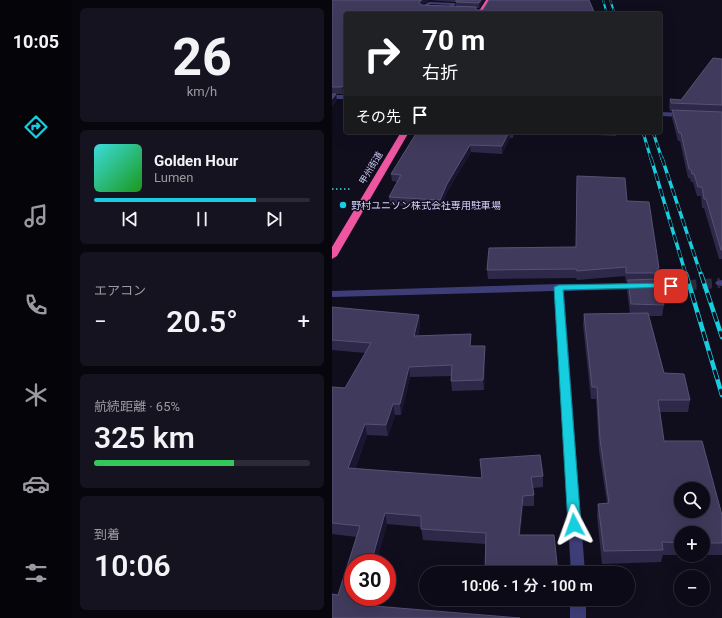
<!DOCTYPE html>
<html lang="ja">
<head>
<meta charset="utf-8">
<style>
  body { margin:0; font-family:Roboto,"Noto Sans JP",sans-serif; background:#15131f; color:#f1f3f6; height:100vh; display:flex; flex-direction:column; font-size:15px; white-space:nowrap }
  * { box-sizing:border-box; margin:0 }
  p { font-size:13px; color:#9a9aa1 }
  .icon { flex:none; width:22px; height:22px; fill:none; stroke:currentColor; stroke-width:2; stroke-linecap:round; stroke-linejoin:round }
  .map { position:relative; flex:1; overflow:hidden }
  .sheet { display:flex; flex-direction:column; gap:8px; padding:8px; background:#07060c; width:260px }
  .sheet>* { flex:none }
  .banner { position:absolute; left:12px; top:12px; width:318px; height:122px; border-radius:4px; box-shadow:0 4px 16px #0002,0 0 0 1px #2c2b35; background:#202124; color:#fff; overflow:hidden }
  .fabs { position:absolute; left:342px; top:482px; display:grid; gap:8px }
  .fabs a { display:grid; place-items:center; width:36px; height:36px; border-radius:50%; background:#0c0a16; box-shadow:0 4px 16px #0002,0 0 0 1px #2c2b35; font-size:20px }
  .speed { position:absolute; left:12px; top:554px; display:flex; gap:8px; font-size:20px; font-weight:700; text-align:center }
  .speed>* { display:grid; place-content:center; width:52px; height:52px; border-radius:50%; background:#0c0a16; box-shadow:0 4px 16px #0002,0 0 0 1px #2c2b35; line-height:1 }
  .speed .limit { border:6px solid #d22; background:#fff; color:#111 }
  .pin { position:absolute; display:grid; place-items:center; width:34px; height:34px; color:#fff; margin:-17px; border-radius:8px; box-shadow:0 2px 6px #0006 }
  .me { position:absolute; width:44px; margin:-22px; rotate:356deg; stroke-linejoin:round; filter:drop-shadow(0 0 3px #0008) }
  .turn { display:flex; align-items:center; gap:14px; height:84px; padding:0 12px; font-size:18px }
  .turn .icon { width:52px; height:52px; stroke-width:2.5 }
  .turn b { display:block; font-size:28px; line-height:34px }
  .then { display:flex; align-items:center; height:38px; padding:0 12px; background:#0003; gap:8px; font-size:15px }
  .big { font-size:30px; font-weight:600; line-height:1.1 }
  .sheet .widget { flex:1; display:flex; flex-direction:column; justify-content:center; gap:6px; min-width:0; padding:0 14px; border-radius:6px; background:#15131f }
  .sheet .dial { align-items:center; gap:0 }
  .dial b { font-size:52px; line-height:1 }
  .song { display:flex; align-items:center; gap:12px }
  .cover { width:48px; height:48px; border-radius:6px; background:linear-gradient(135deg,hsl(180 70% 55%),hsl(120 70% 35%)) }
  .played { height:4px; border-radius:2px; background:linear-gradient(90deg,#16cedf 75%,#2c2b35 75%) }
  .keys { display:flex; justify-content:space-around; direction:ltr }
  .heat { display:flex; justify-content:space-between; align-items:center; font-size:22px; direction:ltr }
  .charge { height:6px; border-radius:3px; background:linear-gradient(90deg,#34c759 65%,#2c2b35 0) }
  .trip { position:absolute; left:87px; top:566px; width:216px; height:40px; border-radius:20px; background:#0c0a16; box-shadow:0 4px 16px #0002,0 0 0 1px #2c2b35; font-weight:600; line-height:40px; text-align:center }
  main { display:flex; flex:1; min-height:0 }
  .dock { display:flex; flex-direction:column; width:72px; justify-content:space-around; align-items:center; background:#050409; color:#9a9aa1 }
  .dock .icon { width:28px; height:28px }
  .dock .selected { color:#16cedf }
  .dock b { font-size:18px; color:#f1f3f6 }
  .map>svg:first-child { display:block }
</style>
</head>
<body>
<main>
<nav class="dock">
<b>10:05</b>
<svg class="icon selected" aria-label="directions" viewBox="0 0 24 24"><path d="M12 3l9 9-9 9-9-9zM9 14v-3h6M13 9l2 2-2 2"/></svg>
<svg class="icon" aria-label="music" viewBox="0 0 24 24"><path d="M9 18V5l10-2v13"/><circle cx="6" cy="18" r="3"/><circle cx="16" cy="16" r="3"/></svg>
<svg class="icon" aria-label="phone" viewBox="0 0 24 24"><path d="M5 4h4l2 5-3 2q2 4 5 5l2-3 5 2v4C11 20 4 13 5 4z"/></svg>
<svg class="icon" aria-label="climate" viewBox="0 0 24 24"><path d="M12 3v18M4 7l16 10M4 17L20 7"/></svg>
<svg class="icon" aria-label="car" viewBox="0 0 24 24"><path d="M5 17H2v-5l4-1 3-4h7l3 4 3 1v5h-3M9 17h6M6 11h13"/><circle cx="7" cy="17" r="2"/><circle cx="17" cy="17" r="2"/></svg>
<svg class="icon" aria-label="filters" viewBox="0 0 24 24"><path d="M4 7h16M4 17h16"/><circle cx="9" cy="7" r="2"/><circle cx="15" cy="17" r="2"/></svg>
</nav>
<section class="sheet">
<div class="widget dial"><b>26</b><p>km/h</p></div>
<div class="widget">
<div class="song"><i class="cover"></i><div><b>Golden Hour</b><p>Lumen</p></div></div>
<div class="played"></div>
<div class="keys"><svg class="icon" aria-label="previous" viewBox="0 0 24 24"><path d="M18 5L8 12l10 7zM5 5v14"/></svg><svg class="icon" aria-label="pause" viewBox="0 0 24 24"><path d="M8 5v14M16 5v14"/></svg><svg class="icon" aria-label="next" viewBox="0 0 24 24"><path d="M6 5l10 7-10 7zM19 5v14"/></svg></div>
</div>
<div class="widget"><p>エアコン</p>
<div class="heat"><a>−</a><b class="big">20.5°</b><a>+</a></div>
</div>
<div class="widget"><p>航続距離 · 65%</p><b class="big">325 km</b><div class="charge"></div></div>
<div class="widget"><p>到着</p><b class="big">10:06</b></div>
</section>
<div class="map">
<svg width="390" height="618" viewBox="0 0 390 618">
  <rect width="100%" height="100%" fill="#100e1d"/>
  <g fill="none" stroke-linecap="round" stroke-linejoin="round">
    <polyline stroke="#2d2b3e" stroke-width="10" stroke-dasharray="10 5.5" stroke-linecap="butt" points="339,286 388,283"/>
    <polyline stroke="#39a49c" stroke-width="2" stroke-dasharray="1.5 2.5" stroke-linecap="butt" points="0,189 18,189"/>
    <g fill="#3f3d78" fill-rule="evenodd">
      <polygon points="97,2 122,3 124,4 117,10 115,9 118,5 98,4 95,7 102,7 102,9 89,9 89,7"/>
      <rect x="0" y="95" width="14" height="4"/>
      <polygon points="328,112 352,113 355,115 352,117 328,116"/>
      <polygon points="390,280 390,286 385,285 383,283 385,281"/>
      <polygon points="339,283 342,284 344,286 342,288 232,291 253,573 239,573 222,291 0,297 0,291 227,284"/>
      <rect x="238" y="599" width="16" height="19"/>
    </g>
    <g fill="#ee56a1" fill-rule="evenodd">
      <polygon points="154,0 160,0 151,14 145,14"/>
      <polygon points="69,132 77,132 5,256 0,259 0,247"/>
    </g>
    <defs>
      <g id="rail-far3">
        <polyline points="271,0 275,14"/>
        <polyline points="278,0 283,14"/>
      </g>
      <g id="rail-far2">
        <polyline points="311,132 319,159"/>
        <polyline points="321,132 330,159"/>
      </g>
      <g id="rail-far1">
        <polyline points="319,158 354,275"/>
        <polyline points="330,158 369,275"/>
      </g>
      <g id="rail">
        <polyline points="354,274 390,395"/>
        <polyline points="369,274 390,337"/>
      </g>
    </defs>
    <use href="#rail-far3" stroke="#16cedf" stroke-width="2"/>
    <use href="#rail-far2" stroke="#16cedf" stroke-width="3"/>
    <use href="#rail-far1" stroke="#16cedf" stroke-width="3.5"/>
    <use href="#rail" stroke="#16cedf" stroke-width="4.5"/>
    <use href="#rail-far3" stroke="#100e1d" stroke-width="1.5" stroke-dasharray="4.5" stroke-linecap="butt"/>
    <use href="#rail-far2" stroke="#100e1d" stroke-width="2" stroke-dasharray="5.5" stroke-linecap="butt"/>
    <use href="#rail-far1" stroke="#100e1d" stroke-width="2.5" stroke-dasharray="8" stroke-linecap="butt"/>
    <use href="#rail" stroke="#100e1d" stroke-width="3" stroke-dasharray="10" stroke-linecap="butt"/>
  </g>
  <g fill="#2e2949" fill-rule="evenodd">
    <path d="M0,0H152L147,8H144V10L263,14H14V91H13L11,94H0ZM97,0L122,2H124V7L90,5Z"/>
    <polygon points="390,59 390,259 387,259 372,208 370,208 369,196 365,196 361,182 359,182 358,178 356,178 348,141 346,141 340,118 340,111 338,111 337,107 338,99 349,100"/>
    <polygon points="85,132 182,132 181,138 178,138 170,154 139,152 115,192 109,208 58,205 57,197 66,182 60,181 59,174"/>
    <polygon points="243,132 284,132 284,136 243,134"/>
    <polygon points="295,201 327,268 326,277 325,277 325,279 332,305 330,316 317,316 332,373 358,400 356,412 328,412 332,441 390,515 390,555 371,555 371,533 349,533 349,555 331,555 329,562 270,564 265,516 266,504 275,503 267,451 264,399 259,399 251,325 252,314 298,313 295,291 296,282 294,282 293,276 245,280 244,278 156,279 155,270 243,247"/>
    <polygon points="0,307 87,315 88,325 86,336 139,346 153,346 153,356 152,390 120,391 119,381 119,376 78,377 69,415 63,415 56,436 35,435 23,469 150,478 148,459 211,476 211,487 201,488 202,495 202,506 191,506 188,535 154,544 91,540 89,527 55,524 44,563 21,563 21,597 33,597 33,605 0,618 6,595 25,537 0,534 0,387 13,388 34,353 0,350"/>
  </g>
  <g fill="#1b1630">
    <polygon points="90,0 97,0 88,7 87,2"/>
    <polygon points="149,0 152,0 147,8 147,3"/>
    <polygon points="12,85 13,91 11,94 10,87"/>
    <polygon points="4,94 5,100 0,107 0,99"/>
    <polygon points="177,132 178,138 170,154 170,146"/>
    <polygon points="181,132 182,132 181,138"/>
    <polygon points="138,145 139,152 115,192 109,208 108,200 115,184"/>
    <polygon points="87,315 88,325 83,346 82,336"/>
    <polygon points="153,346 153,356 152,390 151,380"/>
    <polygon points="77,367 78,377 69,415 68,404"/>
    <polygon points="61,404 63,415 56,436 54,425"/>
    <polygon points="33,424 35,435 19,479 16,468"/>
    <polygon points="191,496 191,506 187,546 187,535"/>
    <polygon points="53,513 55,524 44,563 39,563"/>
    <polygon points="30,597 33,597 33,615 30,605"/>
  </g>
  <g fill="#403a5c" stroke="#575275" fill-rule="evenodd">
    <polygon points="0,0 90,0 87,2 89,5 144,7 144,10 151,10 157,0 257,0 263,14 14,14 14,85 12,85 10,87 0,87"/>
    <polygon points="124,0 149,0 147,3 124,2"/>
    <polygon points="381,58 390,59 390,105 339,103 338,99 349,100"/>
    <polygon points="0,94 4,94 0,99"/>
    <polygon points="340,110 390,112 390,250 389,250 374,199 372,199 370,187 366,187 362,174 360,174 359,170 357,169 349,133 347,133"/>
    <polygon points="85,132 177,132 170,146 138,145 115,184 108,200 57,197 69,175 59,174"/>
    <polygon points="245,176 293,178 295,201 317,202 327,268 325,268 326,273 294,273 294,267 245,271 244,269 155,270 157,248 244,247"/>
    <polygon points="327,279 332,305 299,304 296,280"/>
    <polygon points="0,307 87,315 82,336 139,334 138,346 153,346 151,380 119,381 120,365 77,367 68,404 61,404 54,425 33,424 16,468 150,478 148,459 208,455 211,476 199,477 202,495 191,496 187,535 222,535 226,573 153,573 154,533 89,529 89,516 53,513 39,563 21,563 21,597 30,597 30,605 188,618 0,618 0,594 6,595 28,526 0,523 0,387 13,388 39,343 0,340"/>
    <path d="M316,313L332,373L352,374L358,400H326L332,441H370L390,515V543H371V533H349V543L330,542L331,550L272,551L266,504L277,503L268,439L265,387H260L252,314ZM349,489H371V511H349Z"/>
  </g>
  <polygon fill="#16cedf" stroke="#0e8691" points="339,283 342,284 342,287 231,290 249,525 247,529 242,531 238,529 236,525 222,287 227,285"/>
  <circle fill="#16cedf" stroke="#100e1d" stroke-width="1.5" cx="11" cy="205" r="4"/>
  <g text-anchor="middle" stroke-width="3" stroke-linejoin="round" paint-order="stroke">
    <g font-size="9" fill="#d3cffa" stroke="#100e1d">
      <text transform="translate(39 168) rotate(-59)" y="3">甲州街道</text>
    </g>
    <g font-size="10" fill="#d3cffa" stroke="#100e1d" text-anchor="start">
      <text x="19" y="209">野村ユニソン株式会社専用駐車場</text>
    </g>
  </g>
</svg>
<div class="fabs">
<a><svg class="icon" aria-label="search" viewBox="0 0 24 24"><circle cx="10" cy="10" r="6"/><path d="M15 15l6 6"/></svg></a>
<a>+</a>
<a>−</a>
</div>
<div class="speed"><div class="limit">30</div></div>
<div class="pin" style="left:339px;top:286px;background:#d93025"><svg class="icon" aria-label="arrive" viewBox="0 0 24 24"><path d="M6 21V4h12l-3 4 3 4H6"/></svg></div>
<svg class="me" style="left:242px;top:525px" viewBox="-20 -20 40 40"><path d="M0-17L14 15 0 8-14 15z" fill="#16cedf" stroke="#fff" stroke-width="4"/></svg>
<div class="trip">10:06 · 1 分 · 100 m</div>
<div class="banner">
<div class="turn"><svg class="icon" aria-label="right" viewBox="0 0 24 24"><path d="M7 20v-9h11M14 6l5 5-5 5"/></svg><div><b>70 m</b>右折</div></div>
<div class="then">その先<svg class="icon" aria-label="arrive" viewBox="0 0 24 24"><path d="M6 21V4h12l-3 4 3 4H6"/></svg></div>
</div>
</div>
</main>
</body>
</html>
